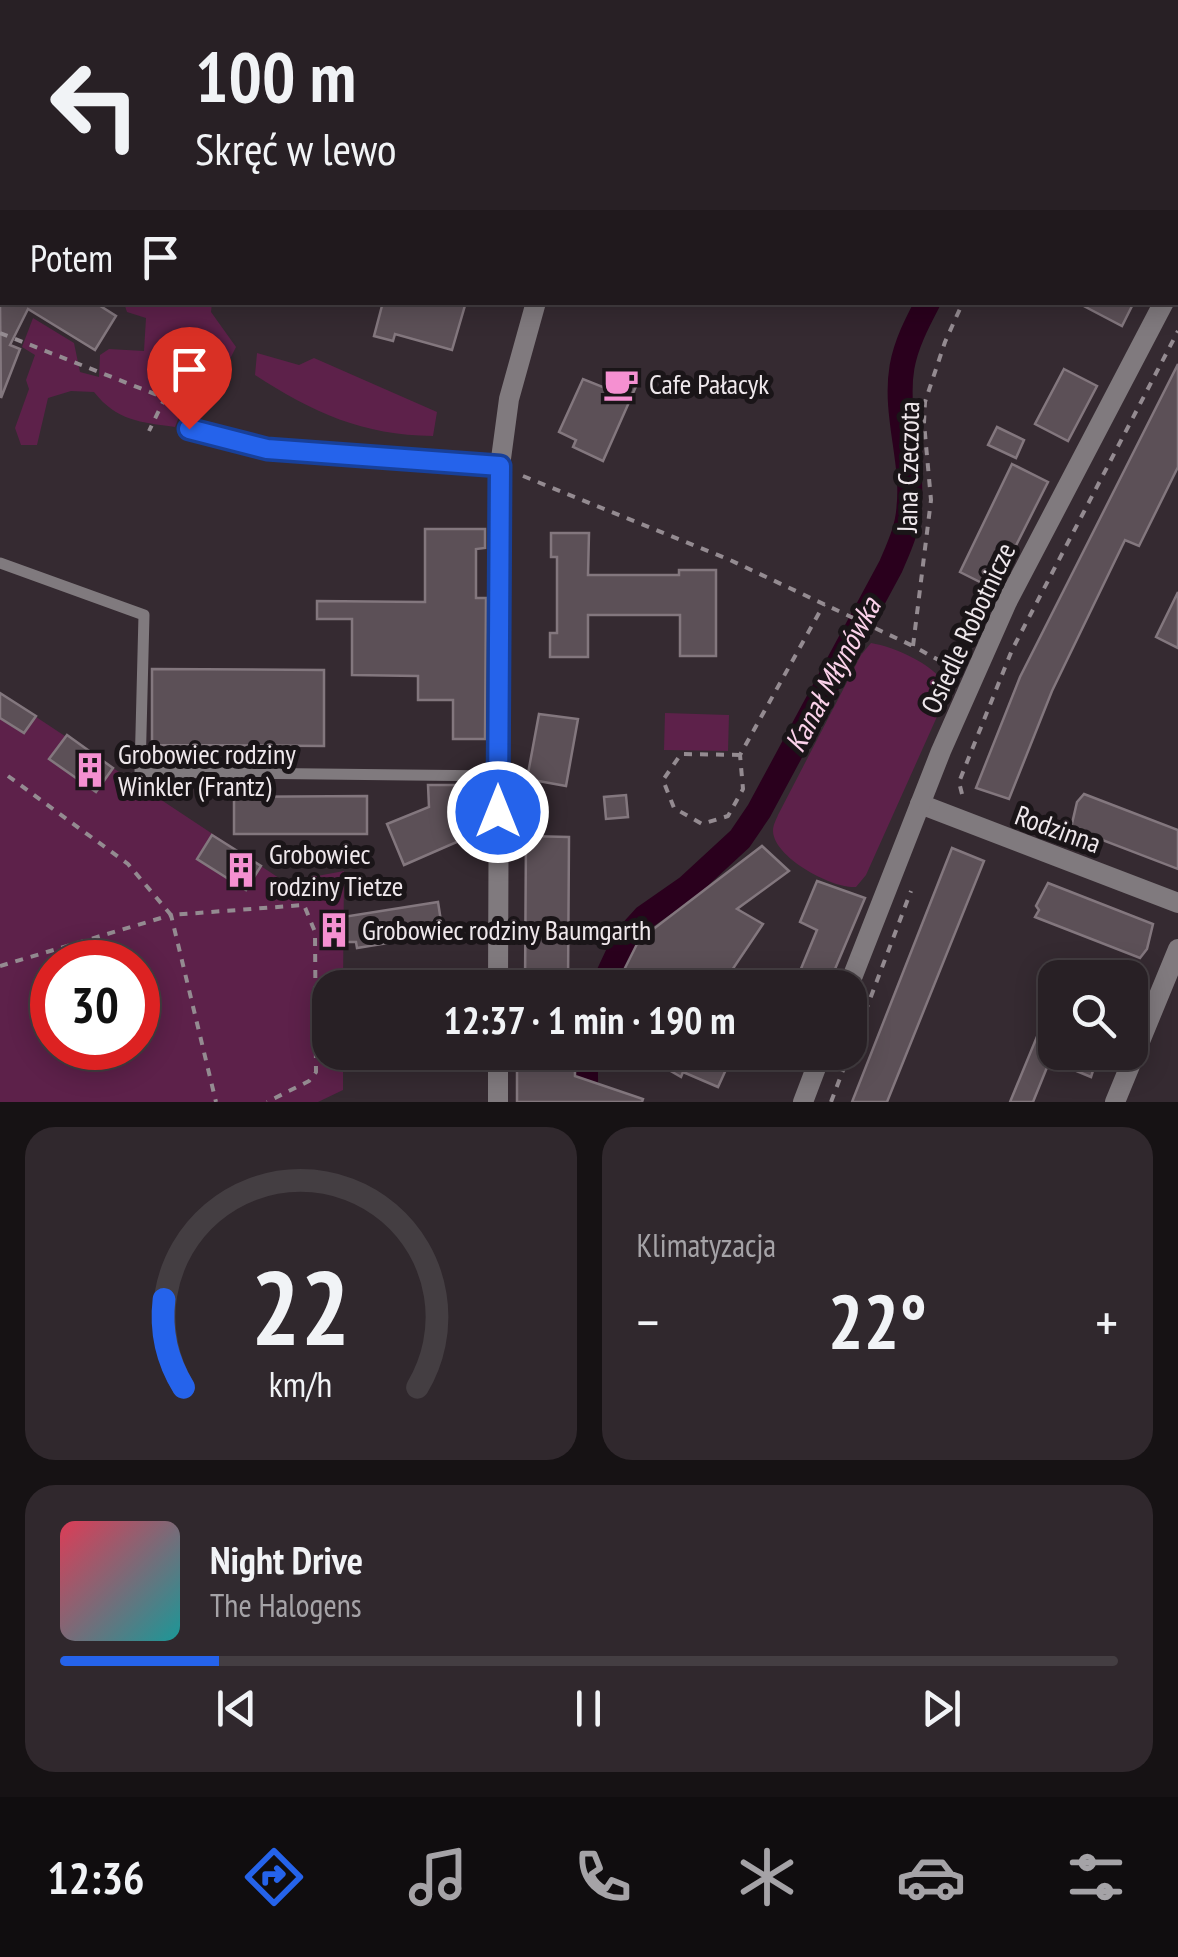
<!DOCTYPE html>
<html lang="pl">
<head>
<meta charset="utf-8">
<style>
  body { margin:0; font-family:"PT Sans Narrow",sans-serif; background:#30282d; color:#f1f3f6; height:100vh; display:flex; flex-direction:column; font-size:38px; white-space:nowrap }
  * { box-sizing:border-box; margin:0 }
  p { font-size:32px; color:#a5a3a7 }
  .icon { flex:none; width:55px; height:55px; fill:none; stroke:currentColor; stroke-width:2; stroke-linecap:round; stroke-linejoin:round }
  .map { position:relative; height:1102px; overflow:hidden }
  .panel { display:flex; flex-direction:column; gap:25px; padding:25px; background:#161214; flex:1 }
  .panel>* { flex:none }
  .top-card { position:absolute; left:0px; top:0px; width:1180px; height:305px; box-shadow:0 5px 25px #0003,0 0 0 2px #443e42; background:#282025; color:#f1f3f6; overflow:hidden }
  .fabs { position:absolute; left:1038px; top:960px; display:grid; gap:20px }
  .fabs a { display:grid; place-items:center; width:110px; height:110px; border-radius:20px; background:#282025; box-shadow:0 5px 25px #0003,0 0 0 2px #443e42; font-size:50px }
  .speed { position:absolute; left:30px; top:940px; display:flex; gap:20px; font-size:50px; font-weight:700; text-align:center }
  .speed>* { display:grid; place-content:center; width:130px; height:130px; border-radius:50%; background:#282025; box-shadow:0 5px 25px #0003,0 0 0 2px #443e42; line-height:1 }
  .speed .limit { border:15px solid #d22; background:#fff; color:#111 }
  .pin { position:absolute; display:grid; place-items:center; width:85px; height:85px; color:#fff; margin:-102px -42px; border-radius:50% 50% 50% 0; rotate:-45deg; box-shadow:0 0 10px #0007 }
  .pin .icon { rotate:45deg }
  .me { position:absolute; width:110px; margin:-55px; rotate:0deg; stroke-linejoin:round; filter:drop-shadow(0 0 8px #0008) }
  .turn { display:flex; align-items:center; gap:35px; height:210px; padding:0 30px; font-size:45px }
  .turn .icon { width:130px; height:130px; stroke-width:2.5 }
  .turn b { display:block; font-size:70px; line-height:85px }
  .then { display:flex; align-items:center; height:95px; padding:0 30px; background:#0003; gap:20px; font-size:38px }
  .big { font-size:75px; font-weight:800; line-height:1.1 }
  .panel .tile { flex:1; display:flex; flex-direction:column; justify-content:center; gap:15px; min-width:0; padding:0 35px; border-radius:30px; background:#30282d }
  .panel .dial { align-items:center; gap:0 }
  .dial svg { height:260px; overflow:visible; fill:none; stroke:#443e42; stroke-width:7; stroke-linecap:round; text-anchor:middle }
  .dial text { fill:#f1f3f6; stroke:none }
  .song { display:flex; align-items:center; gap:30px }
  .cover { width:120px; height:120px; border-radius:15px; background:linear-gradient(135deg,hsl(350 70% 55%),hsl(180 70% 35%)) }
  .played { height:10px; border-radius:5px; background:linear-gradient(90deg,#2563eb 15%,#443e42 15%) }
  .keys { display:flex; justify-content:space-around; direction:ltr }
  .heat { display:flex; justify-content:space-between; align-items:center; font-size:55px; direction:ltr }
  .panel .tiles { flex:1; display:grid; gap:25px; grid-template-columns:1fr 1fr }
  .tile:last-child { grid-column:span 2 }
  .trip { position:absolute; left:312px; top:970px; width:555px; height:100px; border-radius:30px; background:#282025; box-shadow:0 5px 25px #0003,0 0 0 2px #443e42; font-weight:800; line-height:100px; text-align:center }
  .tabs { display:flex; height:160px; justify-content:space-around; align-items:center; background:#100d0f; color:#a5a3a7 }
  .tabs .icon { width:70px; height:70px }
  .tabs .selected { color:#2563eb }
  .tabs b { font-size:45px; color:#f1f3f6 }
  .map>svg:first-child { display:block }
</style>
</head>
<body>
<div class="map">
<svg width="1178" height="1102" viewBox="0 0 1178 1102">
  <rect width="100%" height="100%" fill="#352a31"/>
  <g fill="#5d214a" fill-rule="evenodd">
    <path d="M124,303H212L211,312L236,347L206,407L185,401L175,427C140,422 117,421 94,392L71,391L48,398L37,445H21L15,428L29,389L26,380L35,355L22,347L33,318L74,343L80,372L99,377L100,355L109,349L144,351L146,318L127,312Z"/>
    <path d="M257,353L299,365L314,358L437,412L433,436C362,435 314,413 255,375Z"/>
    <path d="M871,643C895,647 933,664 946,685L944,701L866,875L856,887C833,889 774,858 773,831C773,825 776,820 778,815L861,655Z"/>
    <path d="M0,693L285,882L344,871L343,987L330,988V1052L343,1053V1090L318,1102H0ZM52,962H138V1048H52Z"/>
    <polygon points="665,713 729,715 728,751 664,750"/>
  </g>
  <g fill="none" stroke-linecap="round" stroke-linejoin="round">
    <g stroke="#2a001d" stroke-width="25">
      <path d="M602,988L625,939L645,917L688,887L740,839L759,811L891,566C899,547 908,528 909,507C914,461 894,414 902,367C906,344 917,323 928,302"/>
      <polyline points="585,1052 586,1102"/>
    </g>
  </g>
  <g fill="#5c5057" stroke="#83777e" stroke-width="2.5">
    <polygon points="0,302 94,302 116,316 95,350 28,309 10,345 20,349 1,398"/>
    <polygon points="383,302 466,302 452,350 395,334 393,341 374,336"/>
    <polygon points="1076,302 1134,302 1122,326"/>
    <polygon points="1178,364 1178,467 1139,546 1125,540 1052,691 1009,799 976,788 1020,677"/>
    <polygon points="1064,369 1097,386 1068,441 1035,424"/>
    <polygon points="618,373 638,382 603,461 573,447 576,440 559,432 583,379 610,390"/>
    <polygon points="997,427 1024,440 1016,458 988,445"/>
    <polygon points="1012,464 1048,482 994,589 960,572"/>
    <polygon points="425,529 485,529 485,548 476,549 476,598 486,598 485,739 453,739 453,700 418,700 418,676 352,675 352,619 317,619 317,601 425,602"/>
    <polygon points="551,533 589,533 588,575 679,575 679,570 716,570 716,656 680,656 680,615 588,615 588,657 550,657 550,633 557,633 557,557 551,557"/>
    <polygon points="1178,592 1178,648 1156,637"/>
    <polygon points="152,669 324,670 324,746 152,745"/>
    <polygon points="0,693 36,716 24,733 0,718"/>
    <polygon points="539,714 578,719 566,786 527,779"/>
    <polygon points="67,735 113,768 96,792 49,759"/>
    <polygon points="428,785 472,785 472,829 466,838 404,865 387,824 429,807"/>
    <polygon points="1084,794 1178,830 1178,869 1071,828 1077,802"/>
    <polygon points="626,795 628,817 606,819 604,797"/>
    <polygon points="367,796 367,834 234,834 234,797"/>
    <polygon points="212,835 261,866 246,890 197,859"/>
    <polygon points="526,836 569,837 568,988 525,988"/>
    <polygon points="762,846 789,871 737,909 763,924 720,988 615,988 639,940"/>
    <polygon points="952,848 984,861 887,1102 852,1102"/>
    <polygon points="817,881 865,898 827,988 793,988 817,930 800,922"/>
    <polygon points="1048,883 1153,924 1147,949 1140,958 1035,917 1039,910 1036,906"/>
    <polygon points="438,902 443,934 357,948 356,942 324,942 324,920"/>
    <polygon points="1055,993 1055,1052 1099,1052 1091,1077 1050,1060 1033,1102 1010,1102"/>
    <polygon points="517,1052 575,1052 575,1076 643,1099 642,1102 517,1102"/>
    <polygon points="638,1052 734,1052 718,1087 683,1072 681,1077"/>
  </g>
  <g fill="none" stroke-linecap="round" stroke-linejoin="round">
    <g stroke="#948b91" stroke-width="4" stroke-dasharray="8 8" stroke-linecap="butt">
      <polyline points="1124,0 1129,2"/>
      <polyline points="1178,24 1178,23"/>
      <polyline points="0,333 165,398 149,431"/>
      <polyline points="523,476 730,560 913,646"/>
      <polyline points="955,669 913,646 931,500 924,423 925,402 945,342 963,302"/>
      <polyline points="740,755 681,754 663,780 674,808 702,824 728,816 743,789 740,755 824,604"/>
      <polyline points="8,776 128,864 171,915 304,905 315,932 316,1072 309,1081 267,1102"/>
      <polyline points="962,794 959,782 1012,650 1178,331"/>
      <polyline points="0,966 171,915 216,1102"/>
      <polyline points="831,1102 911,891"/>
    </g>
    <g stroke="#807a7e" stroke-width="11">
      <polyline points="316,0 319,0"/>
      <polyline points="1178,60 1178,59"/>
      <polyline points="189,429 267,449 500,466"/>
      <polyline points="0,563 144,615 140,772 497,776"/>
    </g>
    <g stroke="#807a7e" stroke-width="18">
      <polyline points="39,0 43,2"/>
      <polyline points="65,2 66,0"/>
      <polyline points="0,86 2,83"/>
    </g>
    <g stroke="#807a7e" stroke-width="20">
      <polyline points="1154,0 1158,2"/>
      <polyline points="644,2 646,0"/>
      <polyline points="920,804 1178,903"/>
      <polyline points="498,988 500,466 509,399 536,302"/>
      <polyline points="498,1052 498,1102"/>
      <polyline points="1115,1102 1178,949"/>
    </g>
    <g stroke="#807a7e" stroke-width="20">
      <polyline points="1178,277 1178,276"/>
      <polyline points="848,988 941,751 1007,602 1164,302"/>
      <polyline points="803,1102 822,1052"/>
    </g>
  </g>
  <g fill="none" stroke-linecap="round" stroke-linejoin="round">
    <defs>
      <polyline id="route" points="189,429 267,449 500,466 498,812"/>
    </defs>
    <use href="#route" stroke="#184099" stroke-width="25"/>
    <use href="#route" stroke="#2563eb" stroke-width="18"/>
  </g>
  <defs>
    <symbol id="cafe-bare" viewBox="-9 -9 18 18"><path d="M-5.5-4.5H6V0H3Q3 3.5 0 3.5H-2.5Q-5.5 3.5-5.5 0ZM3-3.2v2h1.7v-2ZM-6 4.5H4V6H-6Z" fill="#f590d1" stroke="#1a1518" stroke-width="2.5" paint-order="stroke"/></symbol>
    <symbol id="building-bare" viewBox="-9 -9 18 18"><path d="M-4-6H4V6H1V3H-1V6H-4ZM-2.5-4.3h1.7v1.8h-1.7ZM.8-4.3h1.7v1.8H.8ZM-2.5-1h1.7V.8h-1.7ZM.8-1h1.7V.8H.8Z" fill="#f590d1" stroke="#1a1518" stroke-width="2.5" paint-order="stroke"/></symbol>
  </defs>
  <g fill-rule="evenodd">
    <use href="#cafe-bare" x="596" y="359" width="50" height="50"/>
    <use href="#building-bare" x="65" y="745" width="50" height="50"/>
    <use href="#building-bare" x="216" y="845" width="50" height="50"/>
    <use href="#building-bare" x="309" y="905" width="50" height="50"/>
  </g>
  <g text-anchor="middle" stroke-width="10" stroke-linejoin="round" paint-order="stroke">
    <g font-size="28" fill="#efe8ec" stroke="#1a1518" text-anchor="start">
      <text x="649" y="394">Cafe Pałacyk</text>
      <text x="118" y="764">Grobowiec rodziny<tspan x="118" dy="32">Winkler (Frantz)</tspan></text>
      <text x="269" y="864">Grobowiec<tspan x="269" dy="32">rodziny Tietze</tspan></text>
      <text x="362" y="940">Grobowiec rodziny Baumgarth</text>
    </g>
    <g font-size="28" fill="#efe8ec" stroke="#1a1518">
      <text transform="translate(908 467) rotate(-89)" y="10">Jana Czeczota</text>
      <text transform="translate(968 628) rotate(-65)" y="10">Osiedle Robotnicze</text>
      <text transform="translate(1058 829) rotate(20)" y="10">Rodzinna</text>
    </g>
    <g font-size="30" font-style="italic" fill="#fbd2ea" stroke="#1a1518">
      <text transform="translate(833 675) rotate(-62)" y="10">Kanał Młynówka</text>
    </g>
  </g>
</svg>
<div class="fabs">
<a><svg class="icon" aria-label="search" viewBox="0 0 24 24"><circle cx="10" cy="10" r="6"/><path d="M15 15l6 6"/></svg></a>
</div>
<div class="speed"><div class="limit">30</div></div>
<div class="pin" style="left:189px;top:429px;background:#d93025"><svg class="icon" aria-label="arrive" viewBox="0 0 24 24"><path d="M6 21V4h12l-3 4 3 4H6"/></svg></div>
<svg class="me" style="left:498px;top:812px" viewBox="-20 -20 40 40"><circle r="17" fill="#2563eb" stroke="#fff" stroke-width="3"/><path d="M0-11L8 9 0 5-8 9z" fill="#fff"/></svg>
<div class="trip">12:37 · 1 min · 190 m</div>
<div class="top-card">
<div class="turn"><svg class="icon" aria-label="left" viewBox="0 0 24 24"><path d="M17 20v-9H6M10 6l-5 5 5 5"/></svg><div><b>100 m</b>Skręć w lewo</div></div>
<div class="then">Potem<svg class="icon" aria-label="arrive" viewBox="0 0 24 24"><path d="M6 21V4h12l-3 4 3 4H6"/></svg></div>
</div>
</div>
<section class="panel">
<div class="tiles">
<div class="tile dial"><svg viewBox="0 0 100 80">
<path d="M14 69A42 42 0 1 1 86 69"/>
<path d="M14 69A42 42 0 0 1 8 42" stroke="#2563eb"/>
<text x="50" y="56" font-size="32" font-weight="700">22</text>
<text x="50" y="72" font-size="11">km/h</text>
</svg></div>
<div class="tile"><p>Klimatyzacja</p>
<div class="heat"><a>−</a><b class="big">22°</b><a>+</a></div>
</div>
<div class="tile">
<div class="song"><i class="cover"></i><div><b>Night Drive</b><p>The Halogens</p></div></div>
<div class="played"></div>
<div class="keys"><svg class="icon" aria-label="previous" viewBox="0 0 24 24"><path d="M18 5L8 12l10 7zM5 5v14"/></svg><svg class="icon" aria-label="pause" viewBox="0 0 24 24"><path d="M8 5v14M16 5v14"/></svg><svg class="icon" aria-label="next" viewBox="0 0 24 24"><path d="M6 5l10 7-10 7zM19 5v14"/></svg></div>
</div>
</div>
</section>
<nav class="tabs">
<b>12:36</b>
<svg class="icon selected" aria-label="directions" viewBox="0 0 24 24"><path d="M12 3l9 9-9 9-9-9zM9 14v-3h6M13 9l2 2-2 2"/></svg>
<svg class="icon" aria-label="music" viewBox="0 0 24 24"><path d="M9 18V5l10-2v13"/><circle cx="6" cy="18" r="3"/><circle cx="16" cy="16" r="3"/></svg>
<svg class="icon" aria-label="phone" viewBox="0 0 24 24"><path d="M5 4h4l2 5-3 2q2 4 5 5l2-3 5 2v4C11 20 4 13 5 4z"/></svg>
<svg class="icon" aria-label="climate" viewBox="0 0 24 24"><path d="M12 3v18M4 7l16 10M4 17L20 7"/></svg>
<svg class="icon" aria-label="car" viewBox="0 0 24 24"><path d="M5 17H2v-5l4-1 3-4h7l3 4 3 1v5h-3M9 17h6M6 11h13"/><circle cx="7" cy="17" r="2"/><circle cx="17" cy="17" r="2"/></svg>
<svg class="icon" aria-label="filters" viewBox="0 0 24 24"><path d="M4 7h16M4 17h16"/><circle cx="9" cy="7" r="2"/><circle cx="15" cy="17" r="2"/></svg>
</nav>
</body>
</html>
